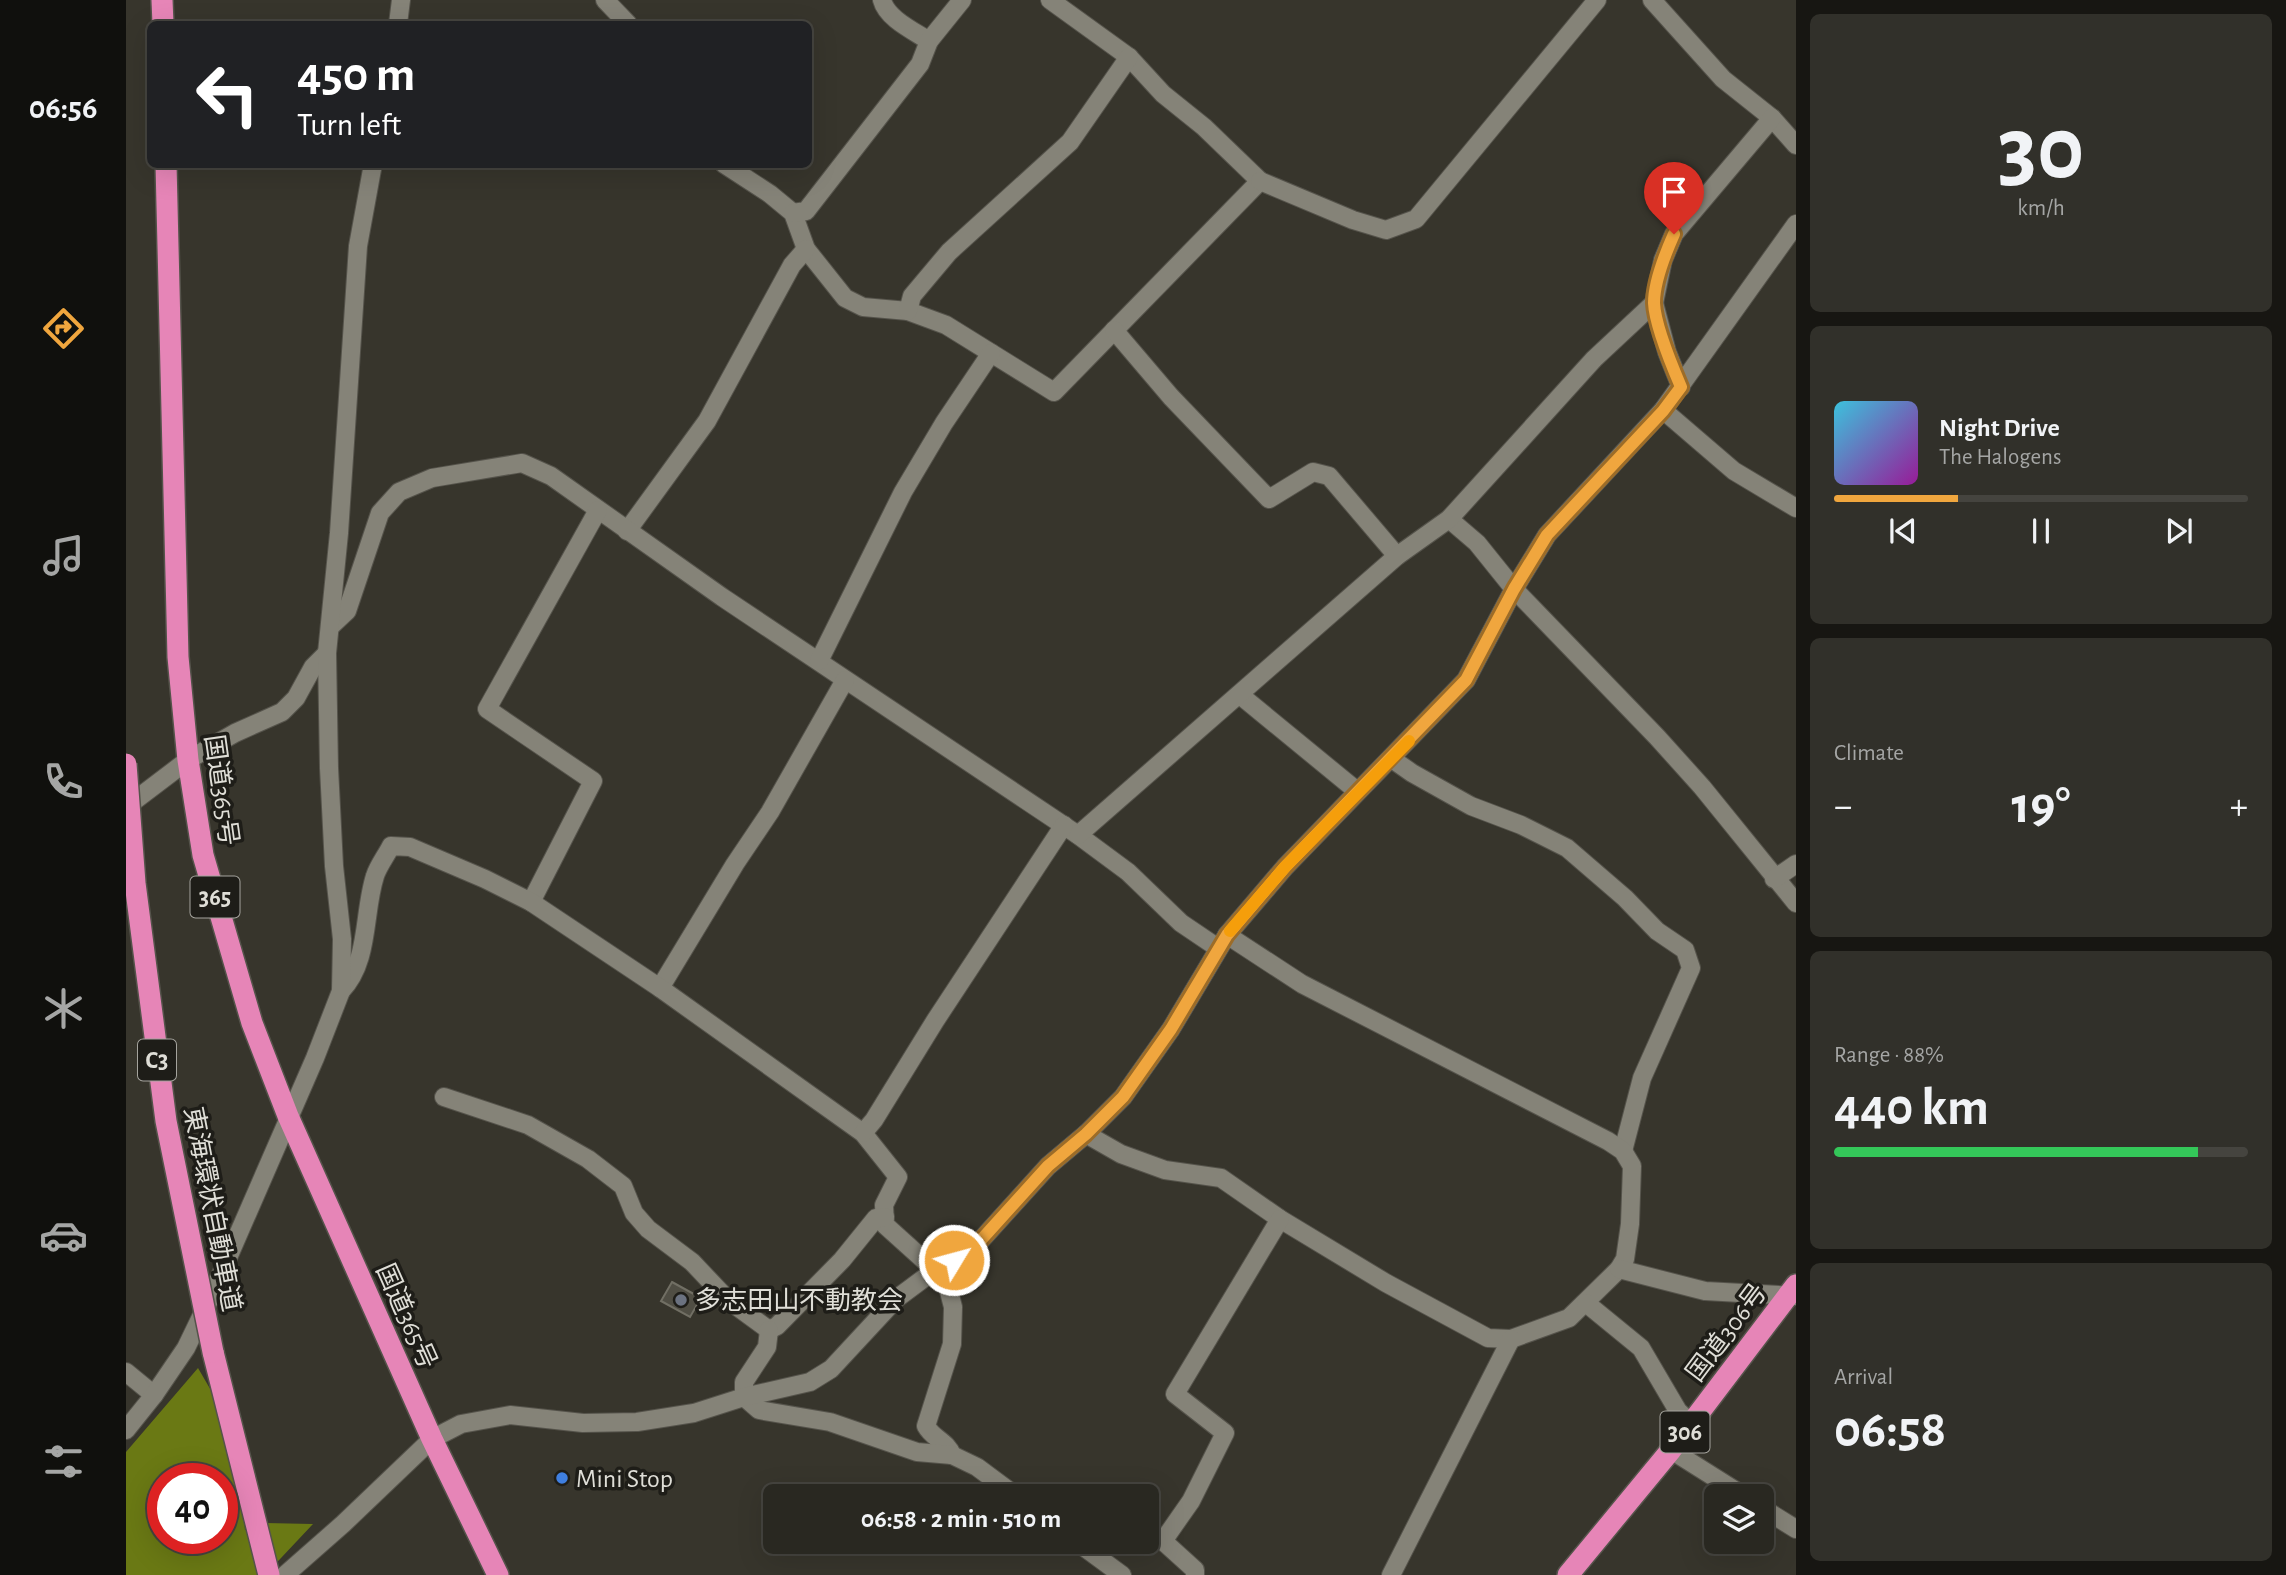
<!DOCTYPE html>
<html lang="en">
<head>
<meta charset="utf-8">
<style>
  body { margin:0; font-family:"Alegreya Sans","Noto Sans JP",sans-serif; background:#31302a; color:#f1f3f6; height:100vh; display:flex; flex-direction:column; font-size:26px; white-space:nowrap }
  * { box-sizing:border-box; margin:0 }
  p { font-size:23px; color:#a5a6a5 }
  .icon { flex:none; width:38px; height:38px; fill:none; stroke:currentColor; stroke-width:2; stroke-linecap:round; stroke-linejoin:round }
  .map { position:relative; flex:1; overflow:hidden }
  .sheet { display:flex; flex-direction:column; gap:14px; padding:14px; background:#171612; width:490px }
  .sheet>* { flex:none }
  .hud { position:absolute; left:21px; top:21px; width:665px; height:147px; border-radius:10px; box-shadow:0 7px 28px #0002,0 0 0 2px #45443f; background:#202124; color:#fff; overflow:hidden }
  .tools { position:absolute; left:1578px; top:1484px; display:grid; gap:14px }
  .tools a { display:grid; place-items:center; width:70px; height:70px; border-radius:10px; background:#292821; box-shadow:0 7px 28px #0002,0 0 0 2px #45443f; font-size:35px }
  .speed { position:absolute; left:21px; top:1463px; display:flex; gap:14px; font-size:35px; font-weight:700; text-align:center }
  .speed>* { display:grid; place-content:center; width:91px; height:91px; border-radius:50%; background:#292821; box-shadow:0 7px 28px #0002,0 0 0 2px #45443f; line-height:1 }
  .speed .limit { border:10px solid #d22; background:#fff; color:#111 }
  .pin { position:absolute; display:grid; place-items:center; width:60px; height:60px; color:#fff; margin:-72px -30px; border-radius:50% 50% 50% 0; rotate:-45deg; box-shadow:0 0 7px #0007 }
  .pin .icon { rotate:45deg }
  .me { position:absolute; width:77px; margin:-38px; rotate:53deg; stroke-linejoin:round; filter:drop-shadow(0 0 5px #0008) }
  .turn { display:flex; align-items:center; gap:24px; height:147px; padding:0 35px; font-size:32px }
  .turn .icon { width:91px; height:91px; stroke-width:2.5 }
  .turn b { display:block; font-size:49px; line-height:60px }
  .big { font-size:52px; font-weight:700; line-height:1.1 }
  .sheet .card { flex:1; display:flex; flex-direction:column; justify-content:center; gap:10px; min-width:0; padding:0 24px; border-radius:10px; background:#31302a }
  .sheet .dial { align-items:center; gap:0 }
  .dial b { font-size:91px; line-height:1 }
  .song { display:flex; align-items:center; gap:21px }
  .cover { width:84px; height:84px; border-radius:10px; background:linear-gradient(135deg,hsl(190 70% 55%),hsl(300 70% 35%)) }
  .played { height:7px; border-radius:4px; background:linear-gradient(90deg,#f0a63e 30%,#45443f 30%) }
  .keys { display:flex; justify-content:space-around; direction:ltr }
  .heat { display:flex; justify-content:space-between; align-items:center; font-size:38px; direction:ltr }
  .charge { height:10px; border-radius:5px; background:linear-gradient(90deg,#34c759 88%,#45443f 0) }
  .trip { position:absolute; left:637px; top:1484px; width:396px; height:70px; border-radius:10px; background:#292821; box-shadow:0 7px 28px #0002,0 0 0 2px #45443f; font-weight:700; line-height:70px; text-align:center }
  main { display:flex; flex:1; min-height:0 }
  .tabs { display:flex; flex-direction:column; width:126px; justify-content:space-around; align-items:center; background:#10100d; color:#a5a6a5 }
  .tabs .icon { width:49px; height:49px }
  .tabs .on { color:#f0a63e }
  .tabs b { font-size:32px; color:#f1f3f6 }
  .map>svg:first-child { display:block }
</style>
</head>
<body>
<main>
<nav class="tabs">
<b>06:56</b>
<svg class="icon on" aria-label="directions" viewBox="0 0 24 24"><path d="M12 3l9 9-9 9-9-9zM9 14v-3h6M13 9l2 2-2 2"/></svg>
<svg class="icon" aria-label="music" viewBox="0 0 24 24"><path d="M9 18V5l10-2v13"/><circle cx="6" cy="18" r="3"/><circle cx="16" cy="16" r="3"/></svg>
<svg class="icon" aria-label="phone" viewBox="0 0 24 24"><path d="M5 4h4l2 5-3 2q2 4 5 5l2-3 5 2v4C11 20 4 13 5 4z"/></svg>
<svg class="icon" aria-label="climate" viewBox="0 0 24 24"><path d="M12 3v18M4 7l16 10M4 17L20 7"/></svg>
<svg class="icon" aria-label="car" viewBox="0 0 24 24"><path d="M5 17H2v-5l4-1 3-4h7l3 4 3 1v5h-3M9 17h6M6 11h13"/><circle cx="7" cy="17" r="2"/><circle cx="17" cy="17" r="2"/></svg>
<svg class="icon" aria-label="filters" viewBox="0 0 24 24"><path d="M4 7h16M4 17h16"/><circle cx="9" cy="7" r="2"/><circle cx="15" cy="17" r="2"/></svg>
</nav>
<div class="map">
<svg width="1670" height="1575" viewBox="0 0 1670 1575">
  <rect width="100%" height="100%" fill="#37352c"/>
  <path fill="#6a7914" fill-rule="evenodd" d="M72,1368L97,1411L116,1485L119,1530L139,1523L187,1524L139,1575H0V1452ZM37,1479H96V1538H37Z"/>
  <polygon fill="#504e44" stroke="#716f64" stroke-width="2" points="546,1282 575,1298 564,1317 535,1301"/>
  <g fill="none" stroke-linecap="round" stroke-linejoin="round">
    <defs>
      <g id="minor">
        <polyline points="479,0 502,24"/>
        <path d="M756,0C761,19 788,31 803,41"/>
        <polyline points="1526,0 1597,79 1646,118 1670,145"/>
        <polyline points="272,24 275,0"/>
        <polyline points="598,164 644,194 667,213 680,249 719,298 737,307 782,311 820,325 928,392 1134,181 1078,127 1037,94 1003,57 924,0"/>
        <polyline points="1134,181 1227,220 1260,230 1290,219 1471,0"/>
        <polyline points="667,213 680,211 794,64 803,41 836,0"/>
        <polyline points="1528,303 1541,352 1555,387"/>
        <polyline points="782,311 786,296 823,252 944,142 1003,57"/>
        <polyline points="988,330 1045,397 1143,499 1187,472 1203,476 1271,556"/>
        <polyline points="1537,410 1608,471 1670,508"/>
        <polyline points="1323,519 1351,543 1388,589 1531,737 1576,787 1670,903"/>
        <polyline points="501,531 581,421 666,265 680,249"/>
        <polyline points="205,626 221,611 254,513 273,492 306,478 396,463 425,476 596,597 952,835 1002,872 1055,923 1092,948"/>
        <polyline points="693,661 777,492 818,423 865,353"/>
        <polyline points="1114,695 1231,791"/>
        <polyline points="1266,759 1286,773 1345,806 1395,825 1441,848 1499,898 1531,931 1559,950 1565,968 1516,1078 1497,1151"/>
        <polyline points="0,807 62,760 109,733 156,712 170,698 187,667 201,653"/>
        <polyline points="952,835 1271,556 1323,519 1468,359 1528,303 1537,260 1548,234 1646,118"/>
        <polyline points="1648,879 1670,864"/>
        <polyline points="405,902 467,781 361,709 472,510"/>
        <polyline points="534,988 609,864 644,812 719,680"/>
        <path d="M215,991C244,961 237,913 249,876C252,866 260,856 265,846L284,847L359,879L405,902L534,988L737,1133L772,1177L758,1205L759,1225L820,1280L827,1307L826,1344L800,1426C807,1439 821,1441 826,1455"/>
        <polyline points="318,1097 402,1125 462,1159 497,1186 508,1213 522,1229 566,1262 602,1300 643,1330 651,1326 716,1260 750,1218 759,1217"/>
        <polyline points="737,1133 748,1120 809,1021 938,825"/>
        <polyline points="960,1134 995,1154 1039,1170 1095,1178 1154,1219 1260,1283 1362,1338 1385,1339 1443,1318 1493,1269 1499,1259 1504,1224 1506,1166 1497,1151 1482,1141 1176,984 1101,935"/>
        <polyline points="1493,1269 1579,1291 1670,1296"/>
        <polyline points="1460,1303 1515,1348 1552,1411 1565,1423"/>
        <polyline points="643,1330 641,1347 618,1382 618,1397 633,1410 704,1422 791,1452 826,1455 851,1467 890,1496"/>
        <polyline points="0,1372 28,1395"/>
        <polyline points="0,1430 28,1395 60,1348 88,1290 189,1058 215,991 216,939 208,866 203,768 201,653 213,533 232,246 247,164"/>
        <polyline points="1545,1450 1618,1496"/>
        <polyline points="1636,1508 1670,1529"/>
        <polyline points="951,1542 996,1575"/>
        <polyline points="159,1575 217,1524 306,1439 335,1424 384,1415 457,1423 511,1422 568,1413 618,1397 684,1382 705,1369 770,1299 809,1270 846,1250 922,1166 960,1134 997,1097 1045,1029 1101,935 1159,867 1340,680 1388,589 1421,535 1537,410 1670,224"/>
        <polyline points="1069,1575 1069,1570 1037,1541 1065,1501 1099,1433 1049,1394 1154,1219"/>
        <polyline points="1265,1575 1385,1339"/>
      </g>
      <g id="highway">
        <polyline points="36,0 37,24"/>
        <polyline points="40,164 52,657 62,760 77,855 126,1023 162,1116 306,1439 372,1575"/>
        <polyline points="87,1352 143,1575"/>
        <polyline points="1442,1575 1545,1450 1670,1285"/>
      </g>
    </defs>
    <use href="#minor" stroke="#55534b" stroke-width="20"/>
    <use href="#highway" stroke="#55534b" stroke-width="24"/>
    <use href="#minor" stroke="#858378" stroke-width="18"/>
    <use href="#highway" stroke="#e685b7" stroke-width="21"/>
    <defs>
      <polyline id="highway-bridge" points="0,764 9,883 40,1121 87,1352"/>
    </defs>
    <use href="#highway-bridge" stroke="#55534b" stroke-width="24" stroke-linecap="butt"/>
    <use href="#highway-bridge" stroke="#e685b7" stroke-width="21"/>
  </g>
  <g fill="none" stroke-linecap="round" stroke-linejoin="round">
    <defs>
      <path id="route" d="M828,1260L846,1250L922,1166L960,1134L997,1097L1045,1029L1101,935L1159,867L1340,680L1388,589L1421,535L1537,411L1555,387C1546,366 1529,325 1528,303C1528,283 1540,252 1548,234"/>
    </defs>
    <use href="#route" stroke="#9c6c28" stroke-width="18"/>
    <use href="#route" stroke="#f0a63e" stroke-width="12"/>
    <polyline stroke="#f59e0b" stroke-width="12" points="1104,931 1159,867 1283,741"/>
  </g>
  <circle fill="#6b7280" stroke="#1e1d18" stroke-width="2.5" cx="555" cy="1300" r="7"/>
  <circle fill="#3f7fe0" stroke="#1e1d18" stroke-width="2.5" cx="436" cy="1478" r="7"/>
  <g text-anchor="middle" stroke-width="7" stroke-linejoin="round" paint-order="stroke">
    <g fill="#1e1d18" stroke="#a5a49e" stroke-width="2">
      <rect x="64.5" y="876.5" width="49" height="41" rx="5"/>
      <rect x="12" y="1039.5" width="38" height="41" rx="5"/>
      <rect x="1534.5" y="1411.5" width="49" height="41" rx="5"/>
    </g>
    <g font-size="24" font-weight="bold" fill="#dfded7">
      <text x="89" y="905">365</text>
      <text x="31" y="1068">C3</text>
      <text x="1559" y="1440">306</text>
    </g>
    <g font-size="26" fill="#dfded7" stroke="#1e1d18">
      <text transform="translate(96 790) rotate(82)" y="9">国道365号</text>
      <text transform="translate(87 1209) rotate(79)" y="9">東海環状自動車道</text>
      <text transform="translate(281 1316) rotate(66)" y="9">国道365号</text>
      <text transform="translate(1600 1332) rotate(-53)" y="9">国道306号</text>
    </g>
    <g font-size="26" fill="#dfded7" stroke="#1e1d18" text-anchor="start">
      <text x="569" y="1309">多志田山不動教会</text>
      <text x="450" y="1487">Mini Stop</text>
    </g>
  </g>
</svg>
<div class="tools">
<a><svg class="icon" aria-label="layers" viewBox="0 0 24 24"><path d="M12 4l9 5-9 5-9-5zM3 14l9 5 9-5"/></svg></a>
</div>
<div class="speed"><div class="limit">40</div></div>
<div class="pin" style="left:1548px;top:234px;background:#d93025"><svg class="icon" aria-label="arrive" viewBox="0 0 24 24"><path d="M6 21V4h12l-3 4 3 4H6"/></svg></div>
<svg class="me" style="left:828px;top:1260px" viewBox="-20 -20 40 40"><circle r="17" fill="#f0a63e" stroke="#fff" stroke-width="3"/><path d="M0-11L8 9 0 5-8 9z" fill="#fff"/></svg>
<div class="trip">06:58 · 2 min · 510 m</div>
<div class="hud">
<div class="turn"><svg class="icon" aria-label="left" viewBox="0 0 24 24"><path d="M17 20v-9H6M10 6l-5 5 5 5"/></svg><div><b>450 m</b>Turn left</div></div>
</div>
</div>
<section class="sheet">
<div class="card dial"><b>30</b><p>km/h</p></div>
<div class="card">
<div class="song"><i class="cover"></i><div><b>Night Drive</b><p>The Halogens</p></div></div>
<div class="played"></div>
<div class="keys"><svg class="icon" aria-label="previous" viewBox="0 0 24 24"><path d="M18 5L8 12l10 7zM5 5v14"/></svg><svg class="icon" aria-label="pause" viewBox="0 0 24 24"><path d="M8 5v14M16 5v14"/></svg><svg class="icon" aria-label="next" viewBox="0 0 24 24"><path d="M6 5l10 7-10 7zM19 5v14"/></svg></div>
</div>
<div class="card"><p>Climate</p>
<div class="heat"><a>−</a><b class="big">19°</b><a>+</a></div>
</div>
<div class="card"><p>Range · 88%</p><b class="big">440 km</b><div class="charge"></div></div>
<div class="card"><p>Arrival</p><b class="big">06:58</b></div>
</section>
</main>
</body>
</html>
